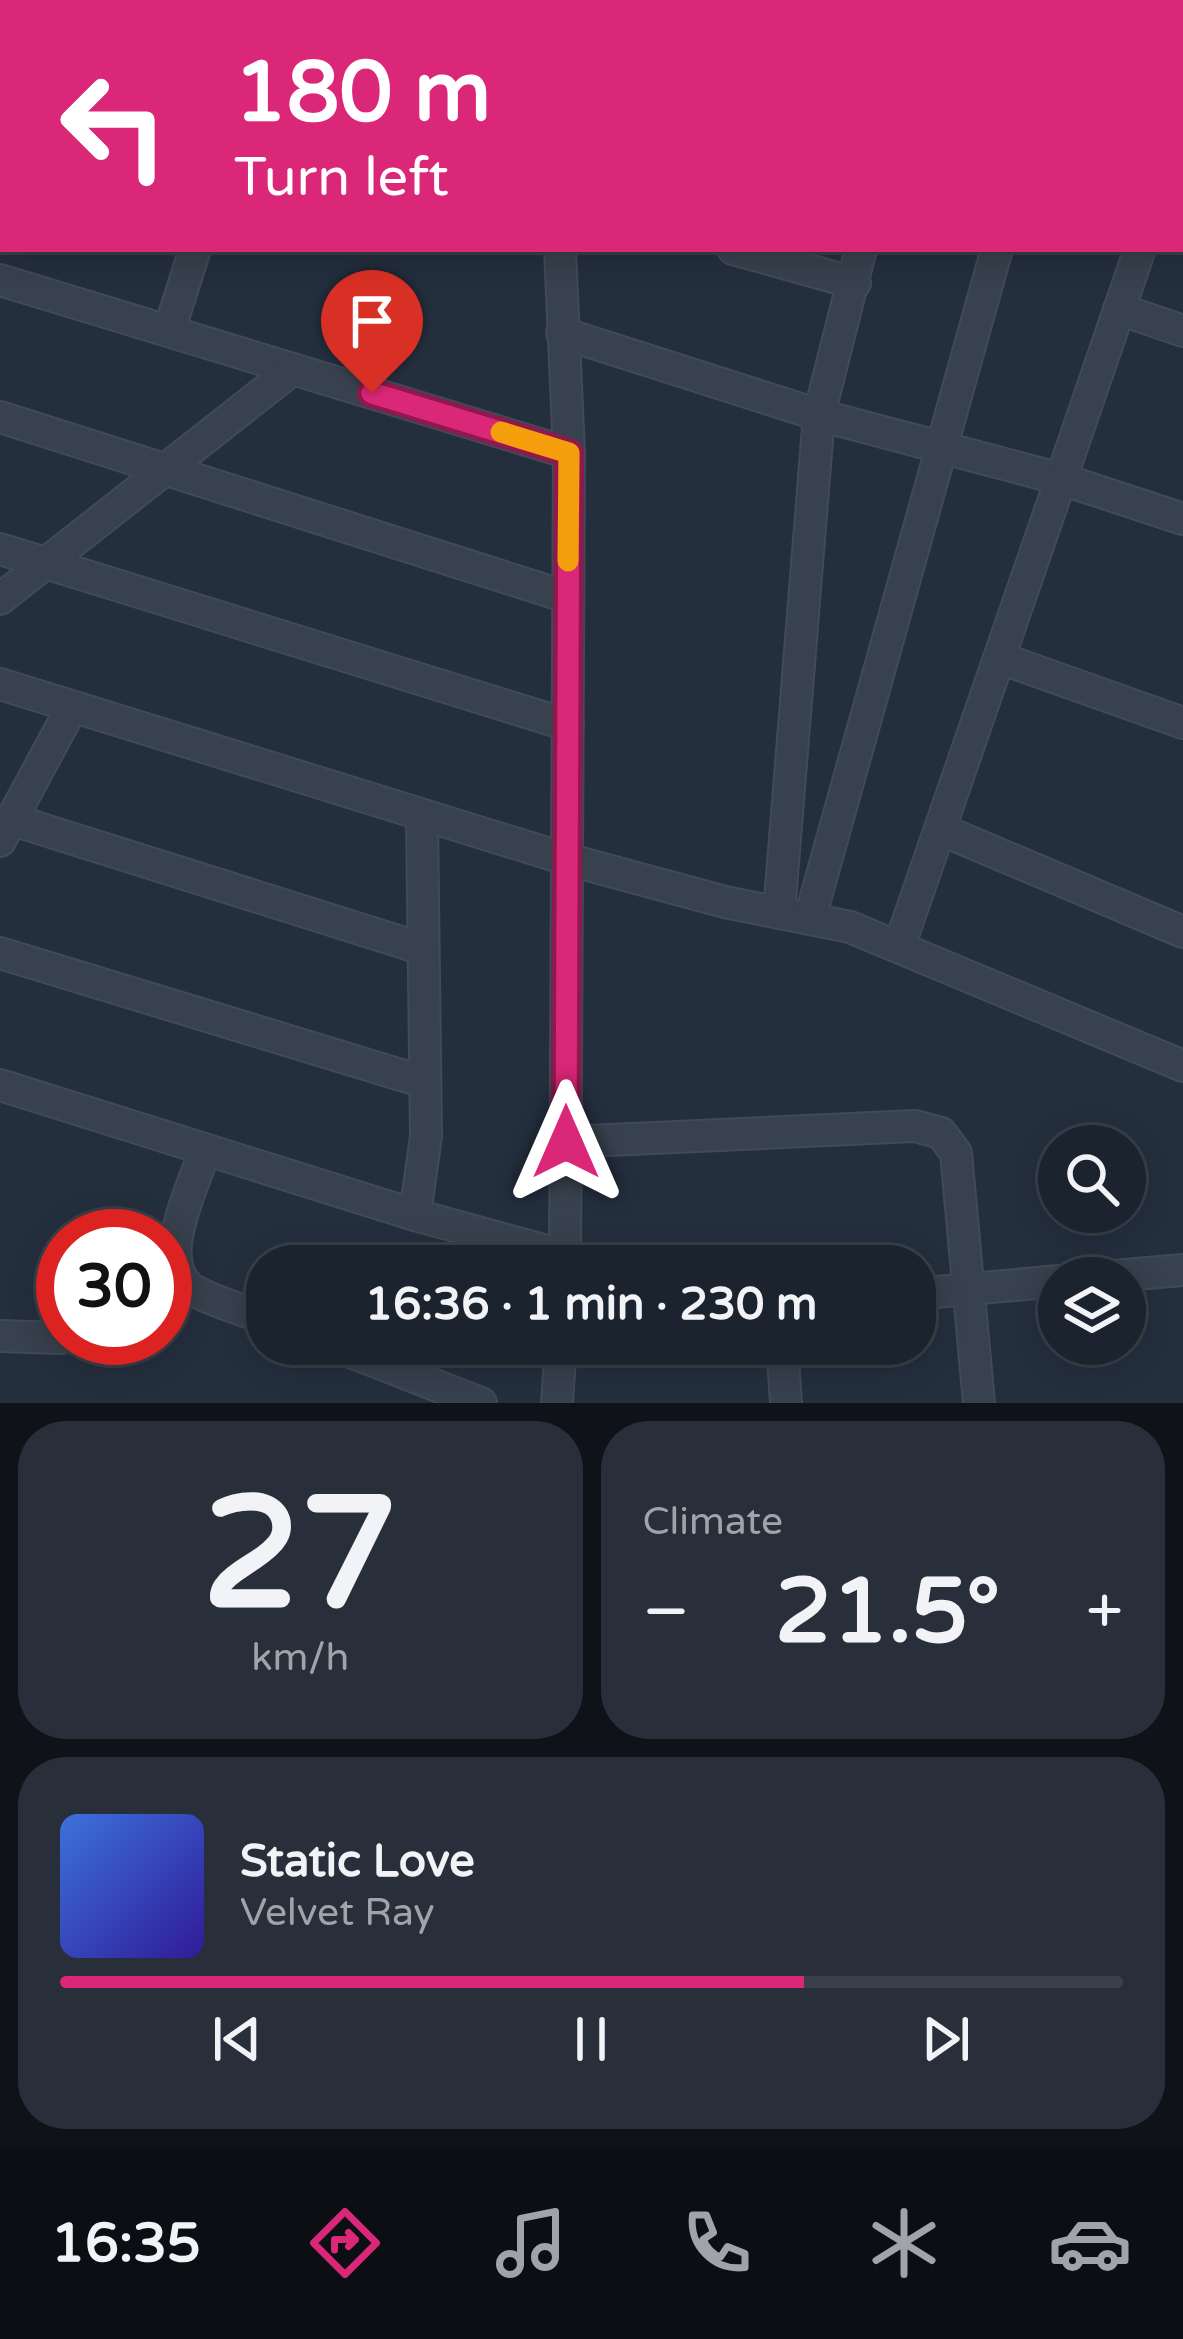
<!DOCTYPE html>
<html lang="en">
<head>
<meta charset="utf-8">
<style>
  body { margin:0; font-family:"Varela Round",sans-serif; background:#282f3a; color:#f1f3f6; height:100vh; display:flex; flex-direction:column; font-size:45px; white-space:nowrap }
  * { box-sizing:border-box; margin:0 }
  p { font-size:39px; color:#a0a4aa }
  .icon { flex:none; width:66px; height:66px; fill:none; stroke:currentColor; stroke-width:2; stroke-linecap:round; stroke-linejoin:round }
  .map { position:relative; height:1403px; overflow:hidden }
  .sheet { display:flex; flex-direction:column; gap:18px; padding:18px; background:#0f1319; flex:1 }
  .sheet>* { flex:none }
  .banner { position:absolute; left:0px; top:0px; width:1185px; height:252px; box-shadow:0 6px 30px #0003,0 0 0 3px #39404a; background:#db2777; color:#fff; overflow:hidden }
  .tools { position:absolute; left:1038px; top:1125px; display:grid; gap:24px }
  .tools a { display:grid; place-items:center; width:108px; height:108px; border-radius:50%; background:#1b232e; box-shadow:0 6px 30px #0003,0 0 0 3px #39404a; font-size:60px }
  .speed { position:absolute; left:36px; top:1209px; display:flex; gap:24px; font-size:60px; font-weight:700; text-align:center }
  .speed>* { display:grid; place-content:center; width:156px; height:156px; border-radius:50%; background:#1b232e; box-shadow:0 6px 30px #0003,0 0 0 3px #39404a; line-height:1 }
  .speed .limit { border:18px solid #d22; background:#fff; color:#111 }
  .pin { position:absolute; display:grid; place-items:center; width:102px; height:102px; color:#fff; margin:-123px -51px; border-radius:50% 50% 50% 0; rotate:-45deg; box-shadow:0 0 12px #0007 }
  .pin .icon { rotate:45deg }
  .me { position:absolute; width:132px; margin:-66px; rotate:0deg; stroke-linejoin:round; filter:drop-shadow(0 0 9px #0008) }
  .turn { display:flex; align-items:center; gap:42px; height:252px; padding:0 36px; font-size:54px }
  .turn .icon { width:156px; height:156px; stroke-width:2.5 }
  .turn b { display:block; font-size:84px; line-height:102px }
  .big { font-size:90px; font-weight:800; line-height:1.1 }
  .sheet .widget { flex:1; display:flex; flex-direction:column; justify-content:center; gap:18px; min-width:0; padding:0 42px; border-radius:48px; background:#282f3a }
  .sheet .dial { align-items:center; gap:0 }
  .dial b { font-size:156px; line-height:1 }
  .song { display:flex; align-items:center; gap:36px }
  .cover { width:144px; height:144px; border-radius:18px; background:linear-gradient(135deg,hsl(220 70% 55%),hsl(250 70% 35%)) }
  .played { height:12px; border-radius:6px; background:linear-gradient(90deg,#db2777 70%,#39404a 70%) }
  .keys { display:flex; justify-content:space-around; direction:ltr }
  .heat { display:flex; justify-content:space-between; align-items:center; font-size:66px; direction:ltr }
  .sheet .tiles { flex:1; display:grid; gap:18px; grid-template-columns:1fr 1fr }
  .widget:last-child { grid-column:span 2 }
  .trip { position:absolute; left:246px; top:1245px; width:690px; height:120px; border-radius:48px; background:#1b232e; box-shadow:0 6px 30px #0003,0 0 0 3px #39404a; font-weight:800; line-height:120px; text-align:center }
  .menu { display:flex; height:192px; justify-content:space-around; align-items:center; background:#0b0e12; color:#a0a4aa }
  .menu .icon { width:84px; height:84px }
  .menu .selected { color:#db2777 }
  .menu b { font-size:54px; color:#f1f3f6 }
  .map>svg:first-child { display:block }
</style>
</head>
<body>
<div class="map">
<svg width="1183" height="1403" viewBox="0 0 1183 1403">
  <rect width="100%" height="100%" fill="#242f3e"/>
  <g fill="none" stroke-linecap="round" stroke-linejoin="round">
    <defs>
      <g id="street">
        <polyline points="84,3 85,0"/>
        <polyline points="266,3 267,0"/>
        <polyline points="564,3 564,0"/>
        <polyline points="779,3 780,0"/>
        <polyline points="908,3 908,0"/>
        <polyline points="1069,3 1070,0"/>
        <polyline points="0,11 3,12"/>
        <polyline points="1182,134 1183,131"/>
        <polyline points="0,147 3,148"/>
        <polyline points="560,249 569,453 565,1266"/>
        <polyline points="733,249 855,283"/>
        <polyline points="0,280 569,453"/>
        <polyline points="1119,309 1183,331"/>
        <polyline points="169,331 195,249"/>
        <polyline points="562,333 819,415 1061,479 1140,249"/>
        <polyline points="0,417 567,597"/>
        <polyline points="0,549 568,725"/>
        <polyline points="0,599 293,369"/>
        <polyline points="1000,658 1183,723"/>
        <polyline points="0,684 566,859 725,902 850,927 1183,1066"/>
        <polyline points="13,820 420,948"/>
        <polyline points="942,830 1183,932"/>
        <polyline points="0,841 72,707"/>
        <polyline points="779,913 819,415 861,249"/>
        <polyline points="810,918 997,249"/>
        <polyline points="900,944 1061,479 1183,519"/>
        <polyline points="0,953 424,1082"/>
        <polyline points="0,1085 415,1215 565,1256"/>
        <polyline points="565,1142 915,1126 941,1133 956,1153 979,1403"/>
        <path d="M205,1150C194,1186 151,1266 195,1291C217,1303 244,1310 267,1319"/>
        <polyline points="415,1215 426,1136 422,817"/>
        <polyline points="1090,1278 1183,1270"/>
        <polyline points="915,1294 1059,1281"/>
        <polyline points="0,1336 61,1338"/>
        <polyline points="330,1344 481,1403"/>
        <polyline points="782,1344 786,1403"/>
        <polyline points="557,1403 561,1344"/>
      </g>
    </defs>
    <use href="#street" stroke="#414a57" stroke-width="34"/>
    <use href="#street" stroke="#38414e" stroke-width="30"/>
  </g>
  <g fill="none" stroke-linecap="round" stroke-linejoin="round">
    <defs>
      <polyline id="route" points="372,393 569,453 566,1142"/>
    </defs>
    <use href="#route" stroke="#8e194d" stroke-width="30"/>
    <use href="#route" stroke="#db2777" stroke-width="21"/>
    <polyline stroke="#f59e0b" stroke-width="21" points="501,432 569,453 568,561"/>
  </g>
</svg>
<div class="tools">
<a><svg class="icon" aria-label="search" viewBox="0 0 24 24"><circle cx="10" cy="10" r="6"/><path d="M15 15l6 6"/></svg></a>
<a><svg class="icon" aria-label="layers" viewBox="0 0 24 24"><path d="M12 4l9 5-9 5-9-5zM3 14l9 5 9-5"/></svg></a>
</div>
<div class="speed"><div class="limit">30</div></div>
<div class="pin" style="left:372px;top:393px;background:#d93025"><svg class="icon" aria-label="arrive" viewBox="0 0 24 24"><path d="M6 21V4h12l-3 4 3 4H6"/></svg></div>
<svg class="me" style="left:566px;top:1142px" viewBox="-20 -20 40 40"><path d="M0-17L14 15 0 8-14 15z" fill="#db2777" stroke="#fff" stroke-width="4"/></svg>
<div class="trip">16:36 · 1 min · 230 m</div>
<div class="banner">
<div class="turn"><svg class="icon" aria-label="left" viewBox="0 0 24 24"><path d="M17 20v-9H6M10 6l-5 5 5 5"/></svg><div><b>180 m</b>Turn left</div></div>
</div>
</div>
<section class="sheet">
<div class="tiles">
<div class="widget dial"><b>27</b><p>km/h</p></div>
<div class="widget"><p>Climate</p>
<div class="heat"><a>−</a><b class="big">21.5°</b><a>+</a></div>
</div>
<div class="widget">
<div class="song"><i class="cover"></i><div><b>Static Love</b><p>Velvet Ray</p></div></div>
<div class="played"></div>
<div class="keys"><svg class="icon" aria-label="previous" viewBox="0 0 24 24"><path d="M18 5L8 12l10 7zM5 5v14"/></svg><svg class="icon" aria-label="pause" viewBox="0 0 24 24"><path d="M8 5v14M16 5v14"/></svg><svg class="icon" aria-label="next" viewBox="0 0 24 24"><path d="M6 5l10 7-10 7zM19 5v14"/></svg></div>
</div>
</div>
</section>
<nav class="menu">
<b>16:35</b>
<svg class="icon selected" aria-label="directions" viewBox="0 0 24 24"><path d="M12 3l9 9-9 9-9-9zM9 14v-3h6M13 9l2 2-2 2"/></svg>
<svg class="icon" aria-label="music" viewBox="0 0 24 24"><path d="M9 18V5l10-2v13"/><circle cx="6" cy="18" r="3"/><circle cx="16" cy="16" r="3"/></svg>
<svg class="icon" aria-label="phone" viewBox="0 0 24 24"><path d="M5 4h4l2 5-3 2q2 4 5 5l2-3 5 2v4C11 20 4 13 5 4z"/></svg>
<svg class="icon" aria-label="climate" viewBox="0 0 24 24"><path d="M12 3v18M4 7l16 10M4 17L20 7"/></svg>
<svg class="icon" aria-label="car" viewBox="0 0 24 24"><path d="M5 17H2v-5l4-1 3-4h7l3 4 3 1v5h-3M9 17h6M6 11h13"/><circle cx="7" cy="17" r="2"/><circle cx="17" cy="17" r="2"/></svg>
</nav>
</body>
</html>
